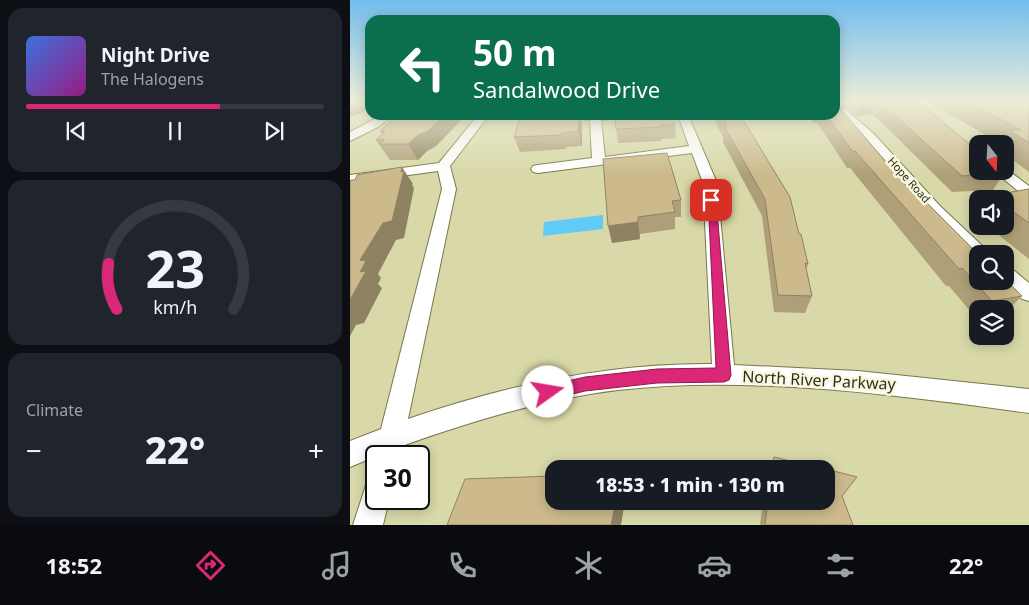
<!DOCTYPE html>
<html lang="en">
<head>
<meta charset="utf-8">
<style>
  body { margin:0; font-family:"Noto Sans",sans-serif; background:#20242c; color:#f1f3f6; height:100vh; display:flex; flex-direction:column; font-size:19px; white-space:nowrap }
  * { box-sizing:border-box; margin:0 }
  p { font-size:16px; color:#9ea1a6 }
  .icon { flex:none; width:28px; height:28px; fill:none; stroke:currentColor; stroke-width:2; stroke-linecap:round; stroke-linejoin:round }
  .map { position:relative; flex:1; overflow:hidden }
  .side { display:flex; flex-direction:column; gap:8px; padding:8px; background:#0d0f14; width:350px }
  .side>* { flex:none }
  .top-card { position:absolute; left:15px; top:15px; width:475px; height:105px; border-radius:15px; box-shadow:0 2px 12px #0003; background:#0b6e4f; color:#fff; overflow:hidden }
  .needle { width:32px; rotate:162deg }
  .tools { position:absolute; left:619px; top:135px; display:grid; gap:10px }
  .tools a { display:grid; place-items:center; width:45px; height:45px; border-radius:10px; background:#171b24; box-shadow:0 2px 12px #0003; font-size:25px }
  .speed { position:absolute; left:15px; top:445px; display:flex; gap:10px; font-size:25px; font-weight:700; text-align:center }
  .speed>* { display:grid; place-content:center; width:65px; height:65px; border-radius:50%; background:#171b24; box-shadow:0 2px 12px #0003; line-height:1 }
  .speed .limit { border:2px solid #111; border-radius:8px; background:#fff; color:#111 }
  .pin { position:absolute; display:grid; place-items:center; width:42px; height:42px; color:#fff; margin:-21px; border-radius:10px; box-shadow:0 2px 8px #0006 }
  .me { position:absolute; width:55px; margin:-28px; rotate:77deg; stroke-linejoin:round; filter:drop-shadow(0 0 4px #0008) }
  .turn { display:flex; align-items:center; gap:18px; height:105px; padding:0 25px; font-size:22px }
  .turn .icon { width:65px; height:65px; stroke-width:2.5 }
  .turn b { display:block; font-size:35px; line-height:42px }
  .big { font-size:38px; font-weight:800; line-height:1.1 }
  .side .widget { flex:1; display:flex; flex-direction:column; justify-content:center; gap:8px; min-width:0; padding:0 18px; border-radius:15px; background:#20242c }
  .side .dial { align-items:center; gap:0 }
  .dial svg { height:130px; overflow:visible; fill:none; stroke:#363941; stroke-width:7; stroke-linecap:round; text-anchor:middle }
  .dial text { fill:#f1f3f6; stroke:none }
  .song { display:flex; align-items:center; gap:15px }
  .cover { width:60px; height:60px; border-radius:8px; background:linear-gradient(135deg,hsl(220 70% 55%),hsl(310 70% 35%)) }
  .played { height:5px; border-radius:2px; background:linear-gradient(90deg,#db2777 65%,#363941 65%) }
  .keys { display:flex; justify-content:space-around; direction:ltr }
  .heat { display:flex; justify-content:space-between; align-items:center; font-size:28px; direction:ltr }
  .trip { position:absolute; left:195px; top:460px; width:290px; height:50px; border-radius:15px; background:#171b24; box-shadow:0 2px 12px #0003; font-weight:800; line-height:50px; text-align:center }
  .dock { display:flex; height:80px; justify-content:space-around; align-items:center; background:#090b0e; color:#9ea1a6 }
  .dock .icon { width:35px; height:35px }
  .dock .current { color:#db2777 }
  .dock b { font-size:22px; color:#f1f3f6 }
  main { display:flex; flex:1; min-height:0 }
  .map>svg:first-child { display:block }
</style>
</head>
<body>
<main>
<section class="side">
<div class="widget">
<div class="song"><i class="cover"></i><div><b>Night Drive</b><p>The Halogens</p></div></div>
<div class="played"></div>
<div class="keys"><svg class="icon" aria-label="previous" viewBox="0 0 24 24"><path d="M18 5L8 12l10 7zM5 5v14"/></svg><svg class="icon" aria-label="pause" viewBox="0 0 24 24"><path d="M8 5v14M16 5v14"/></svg><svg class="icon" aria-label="next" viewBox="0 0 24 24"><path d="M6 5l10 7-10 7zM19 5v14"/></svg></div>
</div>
<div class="widget dial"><svg viewBox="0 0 100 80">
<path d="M14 69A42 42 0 1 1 86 69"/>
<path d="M14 69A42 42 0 0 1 9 41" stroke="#db2777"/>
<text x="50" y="56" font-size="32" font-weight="700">23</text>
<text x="50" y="72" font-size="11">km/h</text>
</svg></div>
<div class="widget"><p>Climate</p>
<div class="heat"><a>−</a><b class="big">22°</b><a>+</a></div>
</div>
</section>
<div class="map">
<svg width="679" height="525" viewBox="0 0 679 525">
  <rect width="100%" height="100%" fill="#d8d8a8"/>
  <polygon fill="#61cbf7" points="253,215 253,229 193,236 194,222"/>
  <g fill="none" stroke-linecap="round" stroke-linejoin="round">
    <defs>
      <g id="street">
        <polygon points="485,103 489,104 523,133 590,206 641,254 628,254 627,258 580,212 515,137 485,111"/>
        <polygon points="32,115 44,115 28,127 0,141 0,132"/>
        <path d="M128,115H139L100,166L106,189L58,419C156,385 258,363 362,364L353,183L342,153L188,173L183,172L181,169L183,166L188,165L242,158L240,120L223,118L218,115H272L267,118L251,120L255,157L339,146L328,115H338L367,183L384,365L508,371L679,389V413C548,395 400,375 268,390C194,399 122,421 52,446L50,456H26V462L24,457L0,467V441L31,429L92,189L88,171L0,183V175L89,163Z"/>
        <polygon points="655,168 679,186 679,197 674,196 644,171 655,171"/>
        <polygon points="655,266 661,268 679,283 679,301 672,299 653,281 655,281"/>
        <polygon points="26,481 26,499 39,499 33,525 3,525 16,485"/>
      </g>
    </defs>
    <use href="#street" stroke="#77774a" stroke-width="2"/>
    <use href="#street" fill="#fff" fill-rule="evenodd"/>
  </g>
  <g fill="#af9f78">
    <polygon points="485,102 568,102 654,173 643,190 602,192 527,118 521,114 506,116 494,106 493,112 628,281 672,296 655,313 655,309 628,309 628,317 626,318 599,286 596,286 500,168 497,168 467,122 464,123 455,115 485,115"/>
    <polygon points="579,102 679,102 679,172 655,154 655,144 651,144"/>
    <polygon points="49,115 116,115 86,146 77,151 68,160 40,160 26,140 32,134 30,131"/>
    <polygon points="171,115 230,115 232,125 232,146 216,147 216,149 170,152 164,137"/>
    <polygon points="362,115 390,115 449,234 458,264 456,270 462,296 455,313 424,312 412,216 373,142 373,137"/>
    <polygon points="325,124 326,138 311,139 312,141 268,143 266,129"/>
    <polygon points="253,159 331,200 331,217 325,217 325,229 290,234 290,239 262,243"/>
    <polygon points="679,189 679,259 641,229 642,227 640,226 655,226 655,199 641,199 644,195"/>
    <polygon points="424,457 473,469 418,469"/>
    <polygon points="492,496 503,525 410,525 413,501 476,501"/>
  </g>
  <g fill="#8f8262">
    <polygon points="0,102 20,102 20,109 0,117"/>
    <polygon points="511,102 525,102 521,114 506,116"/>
    <polygon points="495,104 491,118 485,115 485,105"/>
    <polygon points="94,115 116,115 86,146 77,151 68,160 58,144 68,135"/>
    <polygon points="229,115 230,115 232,125 232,146 228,131"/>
    <polygon points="466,115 468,115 467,122 464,123"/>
    <polygon points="52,167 63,184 62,185 64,188 54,238 46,240 28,274 31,278 28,284 32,288 14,323 6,325 0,336 0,300 10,272 10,260 51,172"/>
    <polygon points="288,222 290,239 262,243 258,226"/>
    <polygon points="266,501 275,501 271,525 261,525"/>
  </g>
  <g fill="#ccb98c" stroke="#8f8262">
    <polygon points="485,102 493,102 495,104 485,105"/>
    <polygon points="530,102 568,102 628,151 628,171 652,171 654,173 612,176"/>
    <polygon points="618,102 679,102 679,143 659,130 671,130"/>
    <polygon points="485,106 495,114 559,189 563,189 628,254 628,281 655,281 655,279 672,296 642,301 612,268 609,269 505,151 503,152 476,115 485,115"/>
    <polygon points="49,115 94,115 78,131 68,135 58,144 29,144 34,140 26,140 35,131 30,131"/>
    <polygon points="171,115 229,115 228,131 212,133 212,135 164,137"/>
    <polygon points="264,115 322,115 325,124 310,125 311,127 266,129"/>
    <polygon points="371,115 390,115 440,197 449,234 451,234 458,264 455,263 462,296 428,295 415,199 374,126 377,126"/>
    <polygon points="317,153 331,200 322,201 325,212 288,217 288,222 258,226 253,159"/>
    <polygon points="52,167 51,172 54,171 42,221 33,223 10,260 16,261 10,272 16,271 0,300 0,182 1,180 5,180 7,175"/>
    <polygon points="679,189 679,223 657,207 660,207 655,203 655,199 649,199 644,195"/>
    <polygon points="424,457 473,469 422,469"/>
    <polygon points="476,469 507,477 492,496 503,525 415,525 418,501 476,501"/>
    <polygon points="204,476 204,501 266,501 261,525 97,525 115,479"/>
  </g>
  <linearGradient id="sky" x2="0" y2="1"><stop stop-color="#72bdee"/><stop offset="0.58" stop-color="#ededd8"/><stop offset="1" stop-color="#ededd8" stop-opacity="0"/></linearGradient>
  <rect width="679" height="175" fill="url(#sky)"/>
  <polygon fill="#db2777" stroke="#8e194d" points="358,197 361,197 366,200 381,375 379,380 374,382 307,383 235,391 198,400 192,398 190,392 192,387 235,377 307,369 366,368"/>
  <g text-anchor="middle" stroke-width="5" stroke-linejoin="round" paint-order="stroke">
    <g font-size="11" fill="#30301d" stroke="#f7f8df">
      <text transform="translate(559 180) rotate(48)" y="4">Hope Road</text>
    </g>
    <g font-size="16" fill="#30301d" stroke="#f7f8df">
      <text transform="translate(469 380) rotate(3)" y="6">North River Parkway</text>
    </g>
  </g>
</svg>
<div class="tools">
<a><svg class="needle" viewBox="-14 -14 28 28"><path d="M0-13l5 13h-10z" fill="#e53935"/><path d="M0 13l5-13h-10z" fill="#9ea1a6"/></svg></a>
<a><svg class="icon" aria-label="sound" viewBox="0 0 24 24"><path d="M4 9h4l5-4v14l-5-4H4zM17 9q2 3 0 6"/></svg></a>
<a><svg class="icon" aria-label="search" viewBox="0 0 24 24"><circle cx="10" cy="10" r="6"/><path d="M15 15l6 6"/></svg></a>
<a><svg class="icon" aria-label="layers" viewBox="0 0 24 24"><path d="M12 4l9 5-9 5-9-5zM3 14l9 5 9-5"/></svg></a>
</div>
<div class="speed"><div class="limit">30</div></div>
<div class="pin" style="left:361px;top:200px;background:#d93025"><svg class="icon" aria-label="arrive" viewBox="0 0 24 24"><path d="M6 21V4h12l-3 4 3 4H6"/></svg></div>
<svg class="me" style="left:198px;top:392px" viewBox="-20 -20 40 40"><circle r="19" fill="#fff"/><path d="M0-13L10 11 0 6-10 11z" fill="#db2777"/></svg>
<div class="trip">18:53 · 1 min · 130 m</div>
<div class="top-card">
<div class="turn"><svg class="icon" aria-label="left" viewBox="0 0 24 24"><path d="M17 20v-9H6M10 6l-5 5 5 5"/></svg><div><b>50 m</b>Sandalwood Drive</div></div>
</div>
</div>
</main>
<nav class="dock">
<b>18:52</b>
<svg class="icon current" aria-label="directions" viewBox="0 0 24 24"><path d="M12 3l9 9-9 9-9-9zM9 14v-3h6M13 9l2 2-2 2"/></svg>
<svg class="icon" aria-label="music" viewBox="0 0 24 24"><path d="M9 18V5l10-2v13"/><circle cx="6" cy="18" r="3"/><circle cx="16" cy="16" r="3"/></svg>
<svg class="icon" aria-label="phone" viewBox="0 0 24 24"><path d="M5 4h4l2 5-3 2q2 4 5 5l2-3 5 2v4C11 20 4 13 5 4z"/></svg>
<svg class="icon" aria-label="climate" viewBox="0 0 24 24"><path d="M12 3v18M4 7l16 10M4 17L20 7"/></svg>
<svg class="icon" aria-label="car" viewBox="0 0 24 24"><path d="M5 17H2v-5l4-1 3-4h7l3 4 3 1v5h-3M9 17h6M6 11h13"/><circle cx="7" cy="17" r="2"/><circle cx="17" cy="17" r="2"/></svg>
<svg class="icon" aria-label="filters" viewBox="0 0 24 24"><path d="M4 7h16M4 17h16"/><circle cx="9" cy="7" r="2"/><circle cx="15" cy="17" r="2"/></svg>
<b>22°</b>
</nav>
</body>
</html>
